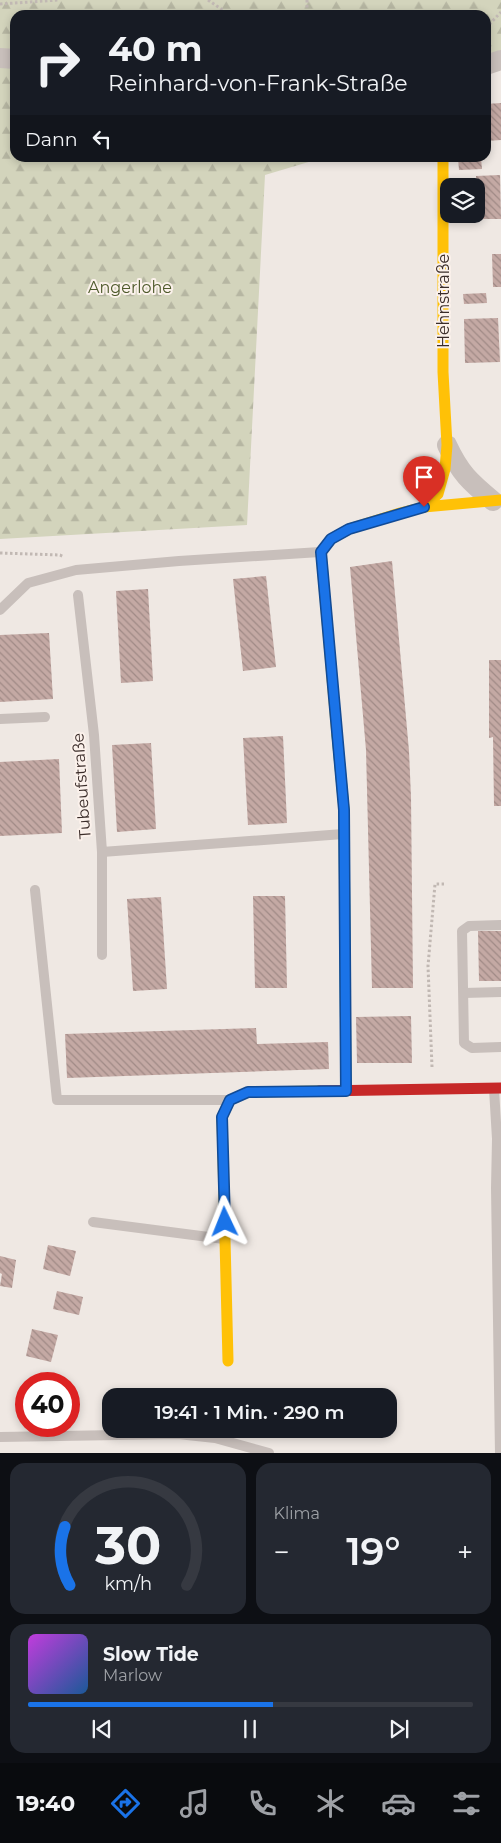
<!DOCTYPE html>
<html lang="de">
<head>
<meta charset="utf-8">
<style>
  body { margin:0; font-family:Montserrat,sans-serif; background:#242831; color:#f1f3f6; height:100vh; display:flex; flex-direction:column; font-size:19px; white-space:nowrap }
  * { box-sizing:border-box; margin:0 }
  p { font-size:16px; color:#9ea1a6 }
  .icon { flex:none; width:28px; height:28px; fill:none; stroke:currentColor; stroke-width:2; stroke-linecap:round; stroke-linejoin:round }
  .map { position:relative; height:1453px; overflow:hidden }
  .details { display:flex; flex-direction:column; gap:10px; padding:10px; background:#0d0f14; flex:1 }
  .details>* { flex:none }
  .hud { position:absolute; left:10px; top:10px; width:481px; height:152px; border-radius:15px; box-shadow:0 2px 8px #0003; background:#171b24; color:#f1f3f6; overflow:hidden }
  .buttons { position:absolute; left:440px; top:178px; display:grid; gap:10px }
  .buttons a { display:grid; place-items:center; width:45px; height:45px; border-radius:10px; background:#171b24; box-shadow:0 2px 8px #0003; font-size:25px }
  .speed { position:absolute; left:15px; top:1372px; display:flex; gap:10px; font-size:25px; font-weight:700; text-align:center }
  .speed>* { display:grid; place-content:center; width:65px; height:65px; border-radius:50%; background:#171b24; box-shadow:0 2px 8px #0003; line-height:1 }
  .speed .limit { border:8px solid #d22; background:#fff; color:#111 }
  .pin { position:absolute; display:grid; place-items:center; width:42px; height:42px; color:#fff; margin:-51px -21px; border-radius:50% 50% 50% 0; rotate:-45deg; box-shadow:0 0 5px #0007 }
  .pin .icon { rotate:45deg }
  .me { position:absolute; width:55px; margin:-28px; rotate:358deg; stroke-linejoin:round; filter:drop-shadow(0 0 4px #0008) }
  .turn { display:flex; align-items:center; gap:18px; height:105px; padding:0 15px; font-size:22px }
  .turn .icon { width:65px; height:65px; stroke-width:2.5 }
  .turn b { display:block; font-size:35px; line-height:42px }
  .then { display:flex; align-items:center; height:48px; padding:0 15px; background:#0003; gap:10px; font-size:19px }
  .big { font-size:38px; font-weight:600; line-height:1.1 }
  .details .tile { flex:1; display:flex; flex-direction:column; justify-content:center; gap:8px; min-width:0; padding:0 18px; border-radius:15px; background:#242831 }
  .details .dial { align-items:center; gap:0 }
  .dial svg { height:130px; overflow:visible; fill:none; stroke:#363941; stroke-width:7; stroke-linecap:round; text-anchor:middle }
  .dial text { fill:#f1f3f6; stroke:none }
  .song { display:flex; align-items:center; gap:15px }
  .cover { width:60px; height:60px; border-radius:8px; background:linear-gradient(135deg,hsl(290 70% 55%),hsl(210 70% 35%)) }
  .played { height:5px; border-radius:2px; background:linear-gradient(90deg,#1a73e8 55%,#363941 55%) }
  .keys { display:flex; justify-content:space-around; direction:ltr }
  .heat { display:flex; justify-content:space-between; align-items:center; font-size:28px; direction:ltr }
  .details .tiles { flex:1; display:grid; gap:10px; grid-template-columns:1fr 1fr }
  .tile:last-child { grid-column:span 2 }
  .trip { position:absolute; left:102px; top:1388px; width:295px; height:50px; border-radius:15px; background:#171b24; box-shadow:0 2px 8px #0003; font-weight:600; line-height:50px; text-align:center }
  .menu { display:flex; height:80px; justify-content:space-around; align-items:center; background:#090b0e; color:#9ea1a6 }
  .menu .icon { width:35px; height:35px }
  .menu .current { color:#1a73e8 }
  .menu b { font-size:22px; color:#f1f3f6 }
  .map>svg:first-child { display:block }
</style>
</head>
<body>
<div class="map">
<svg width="501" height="1453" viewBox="0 0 501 1453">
  <defs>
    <pattern id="forest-firs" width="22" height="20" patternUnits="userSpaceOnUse" patternTransform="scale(1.25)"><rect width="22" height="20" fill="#d3d4bc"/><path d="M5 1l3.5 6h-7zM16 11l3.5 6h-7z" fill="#b6b6a2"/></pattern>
    <pattern id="building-back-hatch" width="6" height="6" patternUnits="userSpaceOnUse" patternTransform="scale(1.25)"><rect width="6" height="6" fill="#c4a9a4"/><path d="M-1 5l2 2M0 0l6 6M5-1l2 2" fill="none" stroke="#a08a86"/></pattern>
  </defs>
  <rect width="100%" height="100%" fill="#efe8e3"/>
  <polygon fill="url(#forest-firs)" points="0,0 501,0 501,51 486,55 486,15 15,15 15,158 322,158 265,175 247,525 0,539"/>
  <g fill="url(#building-back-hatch)">
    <polygon points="501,103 501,140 486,141 486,104"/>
    <polygon points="458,158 481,158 482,169 459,170"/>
    <polygon points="500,175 501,219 477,219 476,176"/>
    <polygon points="492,254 501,254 501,287 493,287"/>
    <polygon points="486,293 487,303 464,304 463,294"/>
    <polygon points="498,318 500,362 465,363 464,319"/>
    <polygon points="392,561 409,751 411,797 413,988 372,988 366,750 350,567"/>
    <polygon points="266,576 276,667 243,671 233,579"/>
    <polygon points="148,589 153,681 121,683 116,591"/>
    <polygon points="49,633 53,699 0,702 0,635"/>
    <polygon points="489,660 501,660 501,806 494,806 493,737 489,738"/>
    <polygon points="283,736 287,823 248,825 243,738"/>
    <polygon points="151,743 156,829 117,832 112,745"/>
    <polygon points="59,759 62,833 0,836 0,762"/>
    <polygon points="253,896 285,896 287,988 255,988"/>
    <polygon points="161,897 167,989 133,991 127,899"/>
    <polygon points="478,931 501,931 501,981 479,981"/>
    <polygon points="411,1016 412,1063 357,1063 356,1017"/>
    <polygon points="256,1028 257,1044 328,1042 329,1069 67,1078 65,1034"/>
    <polygon points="48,1245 76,1251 70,1276 43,1269"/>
    <polygon points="0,1256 16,1260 12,1288 0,1286 2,1274 0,1273"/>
    <polygon points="57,1291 83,1297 79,1315 53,1309"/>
    <polygon points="32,1329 58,1335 51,1362 26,1356"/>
  </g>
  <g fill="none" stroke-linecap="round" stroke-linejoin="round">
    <g stroke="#c1b8b3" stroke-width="3" stroke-dasharray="2.5 2.5" stroke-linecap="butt">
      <polyline points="208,0 230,15"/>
      <polyline points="307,0 307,15"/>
      <polyline points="0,4 59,0"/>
      <polyline points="486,28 501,12"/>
      <polyline points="0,553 60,555 64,557"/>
      <polyline points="432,1067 428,966 435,884 444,884"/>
    </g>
    <g stroke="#c8bfbb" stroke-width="10">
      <polyline points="78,595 94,735 102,852 343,834"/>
      <polyline points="0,610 28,583 76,570 179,561 320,552"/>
      <polyline points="0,719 45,717"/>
      <polyline points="102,852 102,955"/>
      <polyline points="35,890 57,1100 227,1100"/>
      <polyline points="501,925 469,926 462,931 464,1043 472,1048 501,1047"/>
      <polyline points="464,993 501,992"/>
      <polyline points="494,1089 497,1139 496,1188 500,1453"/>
      <polyline points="93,1222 224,1239"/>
      <polyline points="0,1437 178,1434 215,1438 269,1453"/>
    </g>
    <g stroke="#c8bfbb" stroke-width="20">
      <polyline points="0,58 15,59"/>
      <polyline points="486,65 501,60"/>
      <path d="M447,445C460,473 470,482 493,501"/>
    </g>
    <polyline stroke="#4caf50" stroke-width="11" points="337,735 344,809 346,1091"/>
    <g stroke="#ffc107" stroke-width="11">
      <polyline points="424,507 438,494 445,469 447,445 443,372 443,158"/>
      <polyline points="337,735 321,552 331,539 349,529 400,513 424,507 501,500"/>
      <polyline points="228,1361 222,1117 230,1100 248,1092 319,1091"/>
    </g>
    <polyline stroke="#c62828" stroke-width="11" points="319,1091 501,1088"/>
  </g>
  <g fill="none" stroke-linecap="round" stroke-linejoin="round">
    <defs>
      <polyline id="route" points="225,1222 222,1117 230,1100 248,1092 346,1091 344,810 321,552 331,539 349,529 424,507"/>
    </defs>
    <use href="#route" stroke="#114b97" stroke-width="12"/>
    <use href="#route" stroke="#1a73e8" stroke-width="9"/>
  </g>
  <g text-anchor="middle" stroke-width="4" stroke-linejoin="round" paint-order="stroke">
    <g font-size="16" fill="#4e5a2b" stroke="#fbf1eb">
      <text x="130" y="293">Angerlohe</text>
    </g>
    <g font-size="16" fill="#3a2c29" stroke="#fbf1eb">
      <text transform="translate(443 301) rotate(-90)" y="6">Hehnstraße</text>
      <text transform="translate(81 786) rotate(-94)" y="6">Tubeufstraße</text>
    </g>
  </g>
</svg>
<div class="buttons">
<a><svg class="icon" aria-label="layers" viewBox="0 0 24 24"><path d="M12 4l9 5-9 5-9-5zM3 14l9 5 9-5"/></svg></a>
</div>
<div class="speed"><div class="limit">40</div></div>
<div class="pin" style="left:424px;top:507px;background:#d93025"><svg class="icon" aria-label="arrive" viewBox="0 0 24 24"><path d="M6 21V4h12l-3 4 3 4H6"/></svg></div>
<svg class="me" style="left:225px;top:1222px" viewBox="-20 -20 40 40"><path d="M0-17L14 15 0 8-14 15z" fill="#1a73e8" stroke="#fff" stroke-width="4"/></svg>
<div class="trip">19:41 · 1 Min. · 290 m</div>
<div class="hud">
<div class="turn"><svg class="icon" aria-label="right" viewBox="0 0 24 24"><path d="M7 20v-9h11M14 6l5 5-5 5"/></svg><div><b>40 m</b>Reinhard-von-Frank-Straße</div></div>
<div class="then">Dann<svg class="icon" aria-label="left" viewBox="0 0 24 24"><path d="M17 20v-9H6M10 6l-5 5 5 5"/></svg></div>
</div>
</div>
<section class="details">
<div class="tiles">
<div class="tile dial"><svg viewBox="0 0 100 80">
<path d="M14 69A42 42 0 1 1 86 69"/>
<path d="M14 69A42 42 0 0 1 11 33" stroke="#1a73e8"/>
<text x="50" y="56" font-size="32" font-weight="700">30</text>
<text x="50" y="72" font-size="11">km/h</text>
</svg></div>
<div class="tile"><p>Klima</p>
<div class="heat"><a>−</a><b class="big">19°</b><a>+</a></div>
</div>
<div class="tile">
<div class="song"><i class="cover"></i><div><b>Slow Tide</b><p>Marlow</p></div></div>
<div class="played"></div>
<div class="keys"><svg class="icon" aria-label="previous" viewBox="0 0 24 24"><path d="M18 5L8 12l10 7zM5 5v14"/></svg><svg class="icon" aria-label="pause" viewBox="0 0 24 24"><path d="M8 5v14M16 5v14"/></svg><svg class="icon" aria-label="next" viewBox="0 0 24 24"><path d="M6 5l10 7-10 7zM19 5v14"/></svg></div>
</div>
</div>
</section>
<nav class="menu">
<b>19:40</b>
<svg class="icon current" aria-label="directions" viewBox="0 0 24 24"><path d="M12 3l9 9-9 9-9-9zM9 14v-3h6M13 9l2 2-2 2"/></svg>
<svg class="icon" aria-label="music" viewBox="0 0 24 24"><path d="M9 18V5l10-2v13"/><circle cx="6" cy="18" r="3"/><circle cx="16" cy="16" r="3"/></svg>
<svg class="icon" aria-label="phone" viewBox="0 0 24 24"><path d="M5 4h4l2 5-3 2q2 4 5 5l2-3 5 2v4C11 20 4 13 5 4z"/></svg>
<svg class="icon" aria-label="climate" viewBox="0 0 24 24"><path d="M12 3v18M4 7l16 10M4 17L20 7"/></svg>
<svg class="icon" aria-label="car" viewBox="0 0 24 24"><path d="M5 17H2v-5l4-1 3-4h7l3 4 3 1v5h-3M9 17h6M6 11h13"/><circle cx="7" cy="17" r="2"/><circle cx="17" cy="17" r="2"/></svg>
<svg class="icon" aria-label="filters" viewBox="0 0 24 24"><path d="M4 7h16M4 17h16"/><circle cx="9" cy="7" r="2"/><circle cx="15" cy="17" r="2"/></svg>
</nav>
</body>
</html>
